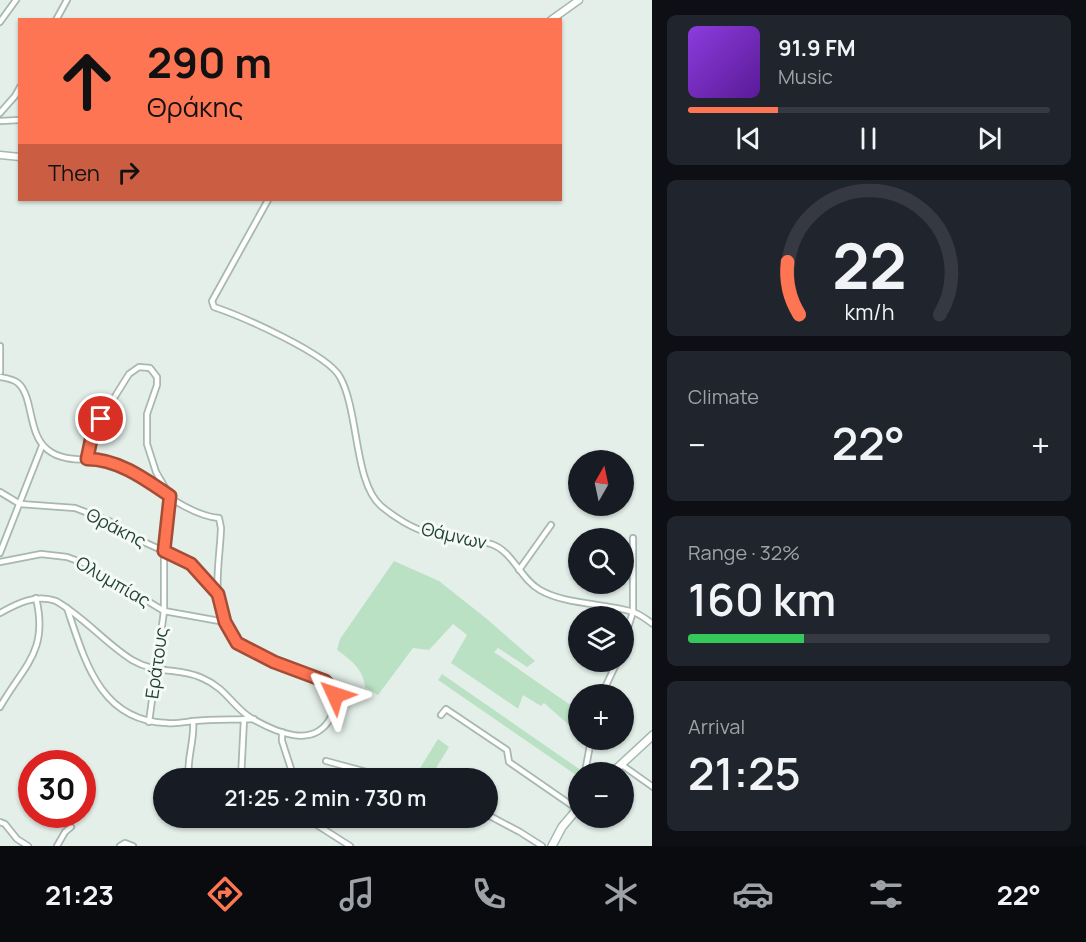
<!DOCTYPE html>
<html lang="en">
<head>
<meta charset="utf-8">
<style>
  body { margin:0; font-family:Manrope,sans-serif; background:#20242c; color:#f1f3f6; height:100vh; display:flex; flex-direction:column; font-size:22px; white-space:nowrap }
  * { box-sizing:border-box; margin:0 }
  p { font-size:20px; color:#9ea1a6 }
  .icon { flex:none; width:33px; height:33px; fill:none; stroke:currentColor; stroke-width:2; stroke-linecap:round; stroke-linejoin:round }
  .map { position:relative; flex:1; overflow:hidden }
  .sheet { display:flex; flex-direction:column; gap:15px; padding:15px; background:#0d0f14; width:434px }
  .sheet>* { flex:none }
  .top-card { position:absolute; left:18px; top:18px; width:544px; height:183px; border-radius:0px; box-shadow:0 2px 4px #0004; background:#fd7553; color:#111; overflow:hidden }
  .needle { width:39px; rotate:9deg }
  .controls { position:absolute; left:568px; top:450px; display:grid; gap:12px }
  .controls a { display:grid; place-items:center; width:66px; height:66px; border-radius:50%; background:#171b24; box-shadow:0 2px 4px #0004; font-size:30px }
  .speed { position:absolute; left:18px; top:750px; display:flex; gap:12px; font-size:30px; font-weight:700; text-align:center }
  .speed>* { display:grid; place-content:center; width:78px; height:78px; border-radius:50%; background:#171b24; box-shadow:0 2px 4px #0004; line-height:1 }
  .speed .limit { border:9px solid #d22; background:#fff; color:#111 }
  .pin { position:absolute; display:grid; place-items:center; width:51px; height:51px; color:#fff; margin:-26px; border:3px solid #fff; border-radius:50%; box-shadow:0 2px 6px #0007 }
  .me { position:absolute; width:66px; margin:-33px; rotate:312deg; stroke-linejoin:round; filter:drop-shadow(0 0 4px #0008) }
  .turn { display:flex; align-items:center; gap:21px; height:126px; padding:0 30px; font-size:27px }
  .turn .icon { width:78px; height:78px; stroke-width:2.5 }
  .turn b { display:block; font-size:42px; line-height:51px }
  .then { display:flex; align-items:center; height:57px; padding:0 30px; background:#0003; gap:12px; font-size:22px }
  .big { font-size:45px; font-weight:600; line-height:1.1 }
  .sheet .widget { flex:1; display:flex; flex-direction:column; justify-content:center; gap:9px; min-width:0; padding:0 21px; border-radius:9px; background:#20242c }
  .sheet .dial { align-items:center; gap:0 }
  .dial svg { height:156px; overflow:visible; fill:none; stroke:#363941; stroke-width:7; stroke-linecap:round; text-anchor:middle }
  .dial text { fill:#f1f3f6; stroke:none }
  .song { display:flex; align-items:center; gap:18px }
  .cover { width:72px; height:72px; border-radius:9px; background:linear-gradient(135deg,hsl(270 70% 55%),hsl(270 70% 35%)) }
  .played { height:6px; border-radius:3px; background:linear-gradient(90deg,#fd7553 25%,#363941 25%) }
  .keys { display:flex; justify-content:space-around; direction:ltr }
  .heat { display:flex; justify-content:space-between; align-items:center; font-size:33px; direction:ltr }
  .charge { height:9px; border-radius:4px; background:linear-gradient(90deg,#34c759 32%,#363941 0) }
  .trip { position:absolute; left:153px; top:768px; width:345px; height:60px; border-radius:30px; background:#171b24; box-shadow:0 2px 4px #0004; font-weight:600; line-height:60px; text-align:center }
  .dock { display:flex; height:96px; justify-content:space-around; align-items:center; background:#090b0e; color:#9ea1a6 }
  .dock .icon { width:42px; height:42px }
  .dock .active { color:#fd7553 }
  .dock b { font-size:27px; color:#f1f3f6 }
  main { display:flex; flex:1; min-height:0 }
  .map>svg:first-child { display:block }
</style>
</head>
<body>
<main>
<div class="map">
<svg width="653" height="846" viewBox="0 0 653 846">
  <rect width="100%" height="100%" fill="#e4efe9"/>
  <g fill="#bbe1c4">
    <path d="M394,561L439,581L487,619L535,661L527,667L498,648L494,652L579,711V730L569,725L544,703L541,706L523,695L518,709L517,708L451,663L467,635L453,624L429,650L413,648L378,695L365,687C364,670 350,659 337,650L340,639Z"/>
    <polygon points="442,674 582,771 579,772 579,777 438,680"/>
    <polygon points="438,739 449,747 430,778 414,778"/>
  </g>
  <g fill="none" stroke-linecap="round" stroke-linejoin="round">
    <defs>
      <g id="minor">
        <polyline points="56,20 67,0"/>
        <polyline points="0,22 16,0"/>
        <polyline points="0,113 15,96 20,87"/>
        <polyline points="0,121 20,120"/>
        <path d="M268,200L212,301L214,307C241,316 328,354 340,377C359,411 354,483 381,506C394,517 413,529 429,533C449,539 471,537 491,544C513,551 520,579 540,590C566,605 606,603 633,612C640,614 647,620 653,624"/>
        <polyline points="0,346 0,372"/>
        <path d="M0,377C6,378 13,379 18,383C34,397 27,434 48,450C67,465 94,456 116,464C146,479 187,516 219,518L221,528C220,564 207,614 237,642C251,656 284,666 303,673C314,676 328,678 333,690C337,699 335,709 331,717C314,750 275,732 251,718C233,707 226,688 202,678C178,667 158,675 132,660C105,643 84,617 56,601C36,594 18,603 0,613"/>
        <polyline points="87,459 91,440 99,422 129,374 139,367 150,368 157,377 157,385 147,414 147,444 156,472 170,496 164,551 164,611 149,722"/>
        <polyline points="0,492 20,504 75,508 109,521 146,543 186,561 199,572 217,592"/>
        <polyline points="0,553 42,446"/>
        <polyline points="0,562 41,554 67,557 86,564 164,611 225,622"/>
        <polyline points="519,570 551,525"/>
        <path d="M67,608C85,661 100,721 167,723C176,724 185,722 194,721C214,719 234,720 254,719"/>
        <polyline points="624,640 633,612 633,538"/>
        <polyline points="602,694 617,662"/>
        <path d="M0,707C23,666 49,652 36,598"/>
        <polyline points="441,715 446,709 507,750 509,762 577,809"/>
        <polyline points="282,732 282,741 294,778"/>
        <polyline points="326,761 389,778"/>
        <polyline points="622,765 653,787"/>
        <polyline points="585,772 591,740"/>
        <path d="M189,778C186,759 195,741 193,721"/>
        <polyline points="241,778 244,719"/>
        <polyline points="488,815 520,832 542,846"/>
        <polyline points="309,818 317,825 350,846"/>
        <polyline points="0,822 5,824 17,839 28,846"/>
        <polyline points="57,846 65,832 71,827"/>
        <polyline points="120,846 125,843 133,846"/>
      </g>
      <g id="tertiary">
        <polyline points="551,20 579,0"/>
        <polyline points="0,155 20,157"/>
      </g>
      <g id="secondary">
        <polyline points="613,772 653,735"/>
        <polyline points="552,846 562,827 579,807"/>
      </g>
    </defs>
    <use href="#minor" stroke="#a6b8b0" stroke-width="8"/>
    <use href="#tertiary" stroke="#a6b8b0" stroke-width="9"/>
    <use href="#secondary" stroke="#a1bbb1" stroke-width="10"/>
    <use href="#minor" stroke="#fff" stroke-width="4.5"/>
    <use href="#tertiary" stroke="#fff" stroke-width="6"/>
    <use href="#secondary" stroke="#fff" stroke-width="7"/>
  </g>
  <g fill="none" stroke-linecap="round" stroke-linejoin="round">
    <defs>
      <path id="route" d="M101,419L91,440L87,459C118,459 145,479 170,496L164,551L191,564L218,594L225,622L237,643L274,662L325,681L331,687L335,695"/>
    </defs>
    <use href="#route" stroke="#a44c36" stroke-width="15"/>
    <use href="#route" stroke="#fd7553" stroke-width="10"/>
  </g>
  <g text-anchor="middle" stroke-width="6" stroke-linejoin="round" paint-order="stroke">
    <g font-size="18" fill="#214238" stroke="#f5faf7">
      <text transform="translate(116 528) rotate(27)" y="6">Θράκης</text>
      <text transform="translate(454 536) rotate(13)" y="6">Θάμνων</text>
      <text transform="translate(113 582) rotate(30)" y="6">Ολυμπίας</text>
      <text transform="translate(157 663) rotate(-82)" y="6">Εράτους</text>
    </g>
  </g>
</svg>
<div class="controls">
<a><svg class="needle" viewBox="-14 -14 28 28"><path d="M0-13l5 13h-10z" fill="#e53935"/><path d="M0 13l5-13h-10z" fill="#9ea1a6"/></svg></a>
<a><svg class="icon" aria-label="search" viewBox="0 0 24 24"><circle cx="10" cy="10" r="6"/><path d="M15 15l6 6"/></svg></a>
<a><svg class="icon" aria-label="layers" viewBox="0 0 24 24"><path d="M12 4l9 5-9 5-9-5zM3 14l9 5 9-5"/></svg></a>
<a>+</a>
<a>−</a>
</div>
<div class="speed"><div class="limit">30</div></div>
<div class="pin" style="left:101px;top:419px;background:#d93025"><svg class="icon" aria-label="arrive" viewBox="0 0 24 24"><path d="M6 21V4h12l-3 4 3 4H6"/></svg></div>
<svg class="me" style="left:335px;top:695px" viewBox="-20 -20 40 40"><path d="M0-17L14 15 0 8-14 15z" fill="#fd7553" stroke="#fff" stroke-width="4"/></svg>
<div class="trip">21:25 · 2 min · 730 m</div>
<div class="top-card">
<div class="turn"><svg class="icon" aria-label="ahead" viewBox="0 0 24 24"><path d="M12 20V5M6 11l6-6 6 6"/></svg><div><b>290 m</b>Θράκης</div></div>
<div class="then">Then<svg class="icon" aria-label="right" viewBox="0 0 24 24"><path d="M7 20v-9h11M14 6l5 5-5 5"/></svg></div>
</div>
</div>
<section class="sheet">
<div class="widget">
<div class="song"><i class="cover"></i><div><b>91.9 FM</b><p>Music</p></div></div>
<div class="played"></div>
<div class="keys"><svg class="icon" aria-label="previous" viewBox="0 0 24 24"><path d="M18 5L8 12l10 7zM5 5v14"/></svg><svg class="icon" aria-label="pause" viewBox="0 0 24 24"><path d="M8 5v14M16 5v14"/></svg><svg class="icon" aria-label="next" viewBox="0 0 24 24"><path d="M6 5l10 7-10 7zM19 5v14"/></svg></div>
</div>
<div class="widget dial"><svg viewBox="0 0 100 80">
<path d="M14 69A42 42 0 1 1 86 69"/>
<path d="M14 69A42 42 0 0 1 8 42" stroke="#fd7553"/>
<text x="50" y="56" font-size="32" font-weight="700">22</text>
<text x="50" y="72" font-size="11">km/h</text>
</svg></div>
<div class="widget"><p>Climate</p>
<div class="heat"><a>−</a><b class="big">22°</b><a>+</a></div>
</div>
<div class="widget"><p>Range · 32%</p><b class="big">160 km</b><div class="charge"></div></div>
<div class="widget"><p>Arrival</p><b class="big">21:25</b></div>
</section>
</main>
<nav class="dock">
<b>21:23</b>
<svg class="icon active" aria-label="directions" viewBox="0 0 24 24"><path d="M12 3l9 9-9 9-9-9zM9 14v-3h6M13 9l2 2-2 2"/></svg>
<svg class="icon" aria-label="music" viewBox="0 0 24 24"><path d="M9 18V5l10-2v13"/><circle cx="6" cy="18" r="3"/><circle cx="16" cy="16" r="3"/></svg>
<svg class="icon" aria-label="phone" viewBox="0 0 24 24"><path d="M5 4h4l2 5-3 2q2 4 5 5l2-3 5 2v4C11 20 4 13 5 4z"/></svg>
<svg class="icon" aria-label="climate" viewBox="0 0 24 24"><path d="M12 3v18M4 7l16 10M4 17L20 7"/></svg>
<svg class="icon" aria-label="car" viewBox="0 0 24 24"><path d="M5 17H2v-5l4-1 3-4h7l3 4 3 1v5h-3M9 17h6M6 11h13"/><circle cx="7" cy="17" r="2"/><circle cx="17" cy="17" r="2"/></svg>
<svg class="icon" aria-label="filters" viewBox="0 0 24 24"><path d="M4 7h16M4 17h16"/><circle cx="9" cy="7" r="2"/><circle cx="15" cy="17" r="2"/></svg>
<b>22°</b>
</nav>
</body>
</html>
